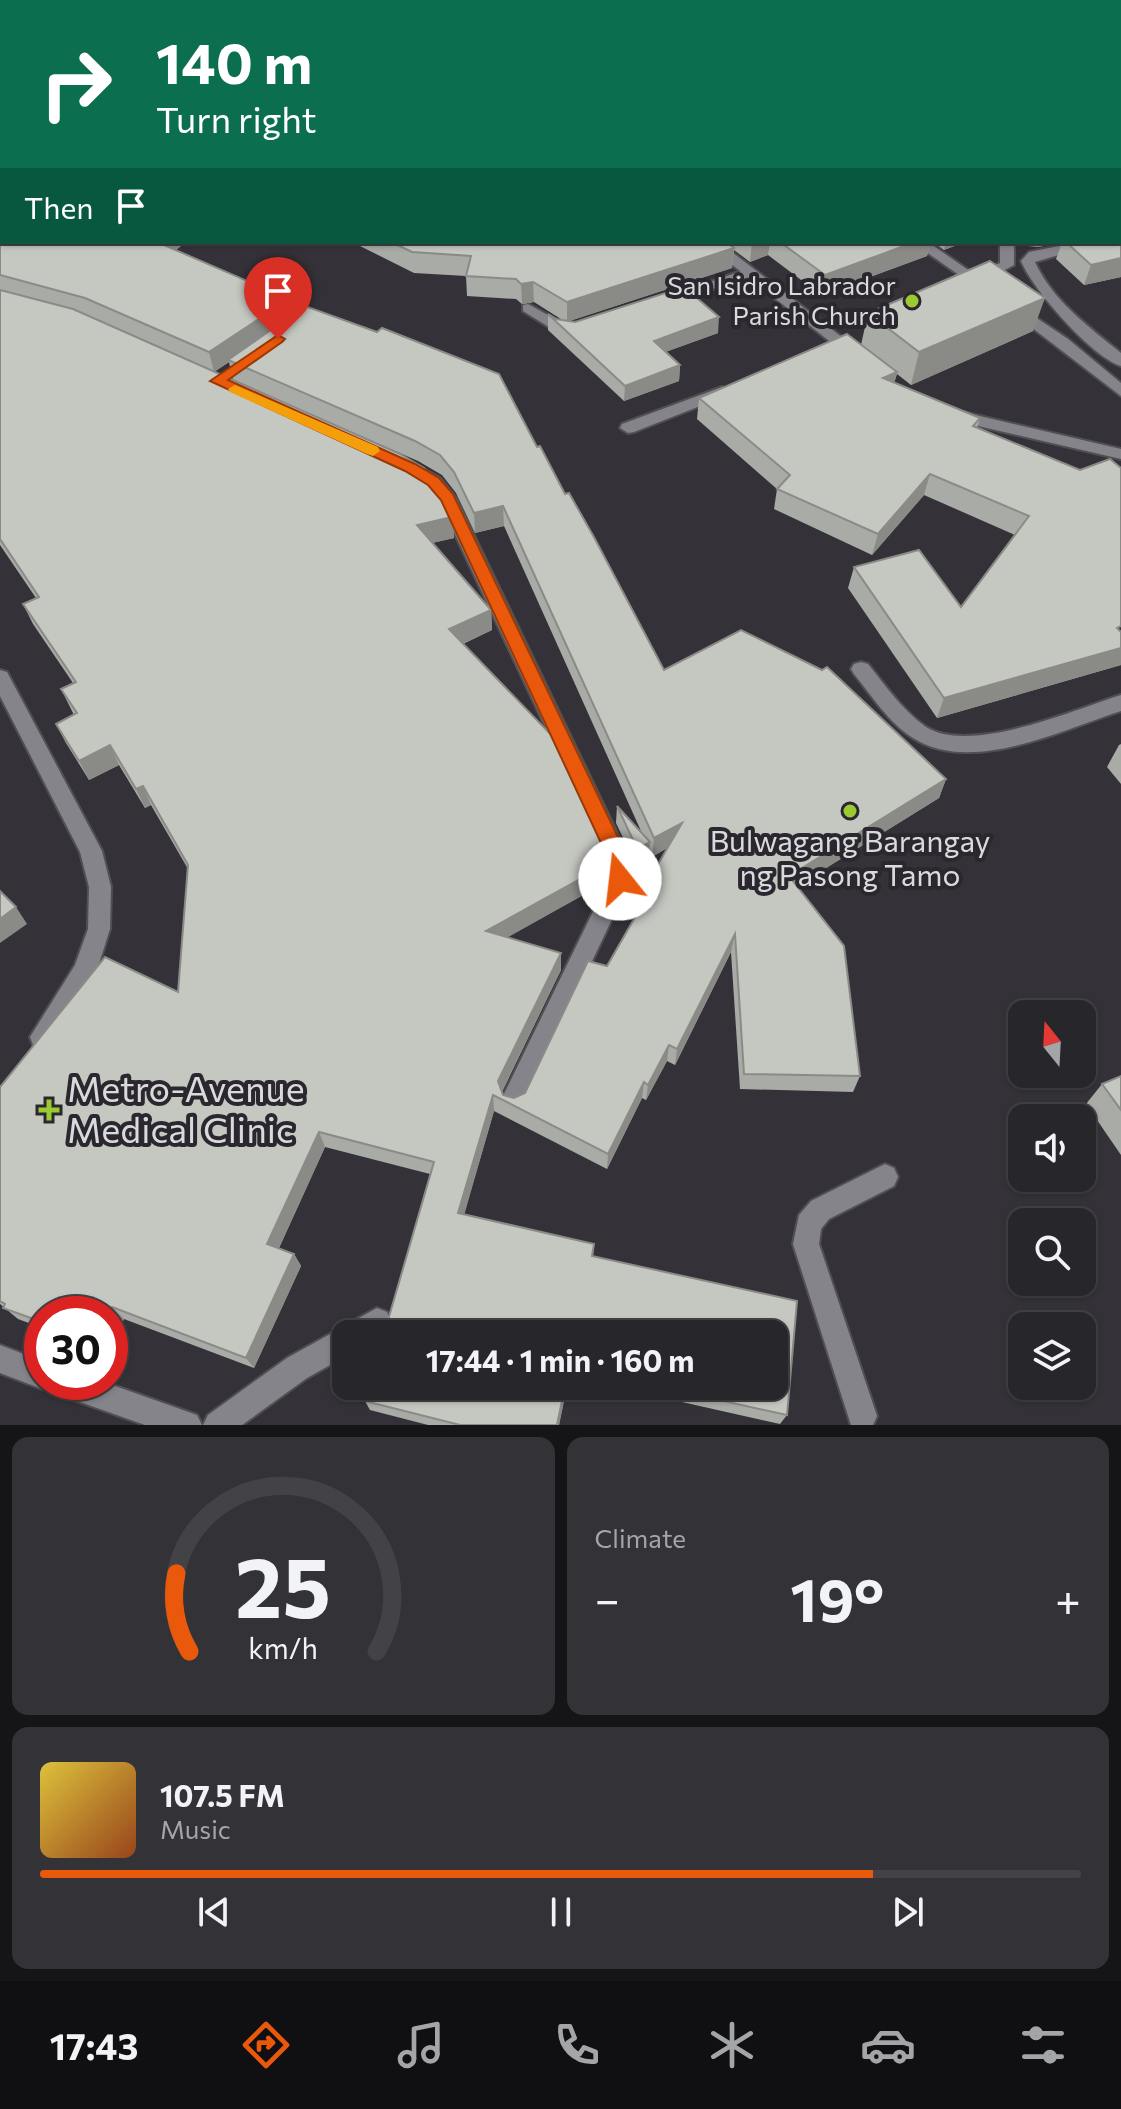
<!DOCTYPE html>
<html lang="en">
<head>
<meta charset="utf-8">
<style>
  body { margin:0; font-family:Commissioner,sans-serif; background:#333236; color:#f1f3f6; height:100vh; display:flex; flex-direction:column; font-size:30px; white-space:nowrap }
  * { box-sizing:border-box; margin:0 }
  p { font-size:26px; color:#a4a5a8 }
  .icon { flex:none; width:44px; height:44px; fill:none; stroke:currentColor; stroke-width:2; stroke-linecap:round; stroke-linejoin:round }
  .map { position:relative; height:1425px; overflow:hidden }
  .side { display:flex; flex-direction:column; gap:12px; padding:12px; background:#151517; flex:1 }
  .side>* { flex:none }
  .top-card { position:absolute; left:0px; top:0px; width:1122px; height:244px; box-shadow:0 2px 6px #0004,0 0 0 2px #434347; background:#0b6e4f; color:#fff; overflow:hidden }
  .needle { width:52px; rotate:342deg }
  .fabs { position:absolute; left:1008px; top:1000px; display:grid; gap:16px }
  .fabs a { display:grid; place-items:center; width:88px; height:88px; border-radius:16px; background:#27262a; box-shadow:0 2px 6px #0004,0 0 0 2px #434347; font-size:40px }
  .speed { position:absolute; left:24px; top:1296px; display:flex; gap:16px; font-size:40px; font-weight:700; text-align:center }
  .speed>* { display:grid; place-content:center; width:104px; height:104px; border-radius:50%; background:#27262a; box-shadow:0 2px 6px #0004,0 0 0 2px #434347; line-height:1 }
  .speed .limit { border:12px solid #d22; background:#fff; color:#111 }
  .pin { position:absolute; display:grid; place-items:center; width:68px; height:68px; color:#fff; margin:-82px -34px; border-radius:50% 50% 50% 0; rotate:-45deg; box-shadow:0 0 8px #0007 }
  .pin .icon { rotate:45deg }
  .me { position:absolute; width:88px; margin:-44px; rotate:344deg; stroke-linejoin:round; filter:drop-shadow(0 0 6px #0008) }
  .turn { display:flex; align-items:center; gap:28px; height:168px; padding:0 24px; font-size:36px }
  .turn .icon { width:104px; height:104px; stroke-width:2.5 }
  .turn b { display:block; font-size:56px; line-height:68px }
  .then { display:flex; align-items:center; height:76px; padding:0 24px; background:#0003; gap:16px; font-size:30px }
  .big { font-size:60px; font-weight:700; line-height:1.1 }
  .side .card { flex:1; display:flex; flex-direction:column; justify-content:center; gap:12px; min-width:0; padding:0 28px; border-radius:16px; background:#333236 }
  .side .dial { align-items:center; gap:0 }
  .dial svg { height:208px; overflow:visible; fill:none; stroke:#434347; stroke-width:7; stroke-linecap:round; text-anchor:middle }
  .dial text { fill:#f1f3f6; stroke:none }
  .song { display:flex; align-items:center; gap:24px }
  .cover { width:96px; height:96px; border-radius:12px; background:linear-gradient(135deg,hsl(50 70% 55%),hsl(20 70% 35%)) }
  .played { height:8px; border-radius:4px; background:linear-gradient(90deg,#ea580c 80%,#434347 80%) }
  .keys { display:flex; justify-content:space-around; direction:ltr }
  .heat { display:flex; justify-content:space-between; align-items:center; font-size:44px; direction:ltr }
  .side .tiles { flex:1; display:grid; gap:12px; grid-template-columns:1fr 1fr }
  .card:last-child { grid-column:span 2 }
  .trip { position:absolute; left:332px; top:1320px; width:456px; height:80px; border-radius:16px; background:#27262a; box-shadow:0 2px 6px #0004,0 0 0 2px #434347; font-weight:700; line-height:80px; text-align:center }
  .menu { display:flex; height:128px; justify-content:space-around; align-items:center; background:#100f11; color:#a4a5a8 }
  .menu .icon { width:56px; height:56px }
  .menu .selected { color:#ea580c }
  .menu b { font-size:36px; color:#f1f3f6 }
  .map>svg:first-child { display:block }
</style>
</head>
<body>
<div class="map">
<svg width="1121" height="1425" viewBox="0 0 1121 1425">
  <rect width="100%" height="100%" fill="#343238"/>
  <g fill="none" stroke-linecap="round" stroke-linejoin="round">
    <defs>
      <g id="lane">
        <polygon points="1000,242 1014,242 1014,265 984,281 974,281 974,275 1000,263"/>
        <path d="M1079,242H1090L1092,245L1035,262C1052,300 1089,327 1121,353V366C1092,357 1033,290 1021,261L1029,252Z"/>
        <polygon points="750,268 757,272 755,275 670,303 660,303 658,300"/>
        <polygon points="528,304 566,325 575,327 578,330 570,335 557,332 523,311 523,305"/>
        <polygon points="722,387 730,392 728,395 634,432 628,433 620,428 622,424"/>
        <polygon points="885,1164 894,1168 898,1177 894,1186 829,1219 821,1229 819,1244 877,1416 873,1425 851,1425 793,1244 799,1215 811,1201"/>
      </g>
      <g id="street">
        <polygon points="703,242 719,242 861,352 861,358 851,358"/>
        <polygon points="912,242 928,242 991,286 989,289 979,289"/>
        <polygon points="1014,303 1068,339 1121,383 1121,396 1009,310 1007,307"/>
        <polygon points="954,410 1121,449 1121,459 948,419 946,415"/>
        <polygon points="414,464 440,478 456,498 630,860 631,879 523,1107 514,1110 505,1107 502,1098 609,879 608,860 439,500 428,486 406,470"/>
        <path d="M861,662L868,664C885,685 903,711 926,727C971,755 1073,710 1121,695V711C1062,730 971,775 913,738C889,723 872,696 854,674L851,669L854,664Z"/>
        <polygon points="0,670 7,672 102,851 111,887 110,929 97,970 51,1045 42,1048 33,1045 30,1037 75,965 88,929 89,887 80,852 0,696"/>
        <polygon points="377,1308 387,1312 391,1322 387,1332 346,1334 346,1356 307,1378 242,1425 203,1425 208,1415 287,1358"/>
      </g>
      <polygon id="secondary" points="0,1345 42,1361 42,1382 104,1382 197,1415 202,1425 145,1425 63,1396 53,1392 50,1386 42,1389 0,1373"/>
    </defs>
    <use href="#lane" stroke="#505054" stroke-width="4"/>
    <use href="#street" stroke="#505054" stroke-width="4"/>
    <use href="#secondary" stroke="#505054" stroke-width="4"/>
    <use href="#lane" fill="#85848a" fill-rule="evenodd"/>
    <use href="#street" fill="#85848a" fill-rule="evenodd"/>
    <use href="#secondary" fill="#85848a" fill-rule="evenodd"/>
  </g>
  <g fill="#a9aba6" fill-rule="evenodd">
    <path d="M0,0H1121V277L1084,285L1056,259L1062,243L1038,247L1017,245L1015,242H1120V2H2V242H186L176,250L289,299L292,315L305,306L377,332L382,328L499,374L537,447L540,446L565,494L569,493L595,539L664,670L741,630L822,670L827,667L946,779L939,798L797,886L844,946L860,1076L853,1092L740,1089L731,952L675,1065L667,1061L646,1100L642,1098L607,1169L494,1111L464,1214L594,1244L593,1257L797,1301L787,1415L780,1424L611,1386H774V1334H384L430,1174L325,1147L279,1248L294,1254L301,1266L254,1368L124,1319L110,1345V1314H42V1328L18,1319L0,1304V1087L105,957L178,992L188,869L151,805L145,808L119,765L89,780L66,743L56,724L74,715L61,689L73,683L33,624L23,604L36,598L0,545ZM229,362L233,380L418,461L442,475L456,493L475,533L504,526L641,831L617,806L616,823L633,859V867L648,859L649,851L652,857L667,848L636,902L635,918L607,966L588,961L525,1093L514,1098L503,1095L502,1092L561,970V953L507,937L603,884L606,842L559,743L463,644L492,630L491,610L432,543L454,538L452,517L434,481L424,468L400,454L214,372Z"/>
    <polygon points="352,242 930,242 927,256 821,295 768,255 750,262 734,250 732,268 569,321 718,333 665,352 680,365 679,381 624,401 548,330 548,314 556,319 564,321 534,302 522,304 516,299 467,296 466,276 414,273"/>
    <polygon points="933,242 965,242 944,250"/>
    <polygon points="868,313 1033,331 911,385 897,374 894,383 980,418 977,428 1121,665 937,718 848,588 854,567 961,607 1015,535 924,495 872,555 774,509 777,489 697,419 699,398 861,345"/>
    <polygon points="1121,744 1121,784 1107,767 1119,745"/>
    <polygon points="1121,1076 1121,1155 1086,1104 1102,1084"/>
    <polygon points="567,1386 559,1425 428,1425 370,1410 365,1401"/>
  </g>
  <g fill="#8a8b87">
    <polygon points="156,242 186,242 161,261"/>
    <polygon points="752,242 770,242 768,255 750,262"/>
    <polygon points="915,242 930,242 927,256 821,295 825,275"/>
    <polygon points="946,242 965,242 944,250"/>
    <polygon points="1040,242 1062,242 1038,247"/>
    <polygon points="734,248 732,268 567,322 567,302"/>
    <polygon points="1121,258 1121,277 1084,285 1091,265"/>
    <polygon points="533,282 534,302 522,304 521,284"/>
    <polygon points="1045,298 1033,331 911,385 919,352"/>
    <polygon points="289,299 293,320 228,360 229,362 214,372 209,352"/>
    <polygon points="719,317 718,333 652,357 654,341"/>
    <polygon points="680,365 679,381 624,401 625,386"/>
    <polygon points="897,372 892,393 883,378"/>
    <polygon points="930,474 924,495 872,555 878,534"/>
    <polygon points="503,506 504,526 475,533 474,513"/>
    <polygon points="452,517 454,538 419,546 417,525"/>
    <polygon points="491,610 492,630 451,649 449,629"/>
    <polygon points="1121,648 1121,665 937,718 944,698"/>
    <polygon points="110,745 119,765 89,780 79,761"/>
    <polygon points="946,779 939,798 784,894 789,876"/>
    <polygon points="143,786 151,805 145,808 136,789"/>
    <polygon points="682,823 679,841 652,857 654,838"/>
    <polygon points="606,842 603,884 487,949 486,931"/>
    <polygon points="650,842 648,859 633,867 635,850"/>
    <polygon points="16,907 27,924 0,943 0,919"/>
    <polygon points="735,934 731,952 675,1065 677,1049"/>
    <polygon points="561,953 561,970 499,1097 498,1081"/>
    <polygon points="669,1045 667,1061 646,1100 648,1085"/>
    <polygon points="644,1082 642,1098 607,1169 608,1154"/>
    <polygon points="493,1095 494,1111 461,1226 458,1213"/>
    <polygon points="319,1132 325,1147 275,1257 267,1244"/>
    <polygon points="294,1254 301,1266 254,1368 246,1358"/>
    <polygon points="112,1307 124,1319 110,1345 110,1314 108,1314"/>
    <polygon points="565,1386 567,1386 559,1425 557,1425"/>
  </g>
  <g fill="#c5c7c1" stroke="#8a8b87" stroke-width="2">
    <polygon points="0,0 1121,0 1121,258 1091,265 1066,242 1120,242 1120,2 2,2 2,242 157,242 289,299 209,352 85,298 0,275"/>
    <polygon points="391,242 726,242 734,248 567,302 533,282 521,284 516,279 466,276 471,256 412,252"/>
    <polygon points="780,242 915,242 825,275"/>
    <polygon points="990,261 1045,298 919,352 868,313"/>
    <polygon points="684,287 719,317 654,341 680,365 625,386 548,314 556,319 575,322"/>
    <polygon points="0,290 73,309 400,454 424,468 434,481 452,517 417,525 491,610 449,629 559,743 606,842 604,866 486,931 561,953 498,1081 503,1095 514,1098 525,1093 588,961 607,966 642,905 636,902 682,823 654,838 503,506 474,513 454,472 440,455 415,441 228,360 305,306 377,332 382,328 499,374 537,447 540,446 565,494 569,493 595,539 664,670 741,630 822,670 827,667 946,779 789,876 844,946 860,1076 744,1074 735,934 677,1049 669,1045 648,1085 644,1082 608,1154 493,1095 458,1213 594,1244 592,1256 797,1301 787,1415 656,1386 774,1386 774,1334 384,1334 434,1162 319,1132 267,1244 294,1254 246,1358 112,1307 108,1314 42,1314 42,1322 3,1308 5,1304 0,1301 0,1087 105,957 178,992 188,865 143,786 136,789 110,745 79,761 56,724 77,713 61,689 76,682 23,604 39,597 0,539"/>
    <polygon points="847,334 897,372 883,378 980,418 973,426 1080,470 1110,459 1121,468 1121,626 1117,628 1121,632 1121,648 944,698 854,567 919,550 961,607 1029,516 930,474 878,534 777,489 790,475 699,398"/>
    <polygon points="617,806 650,842 635,850 634,842"/>
    <polygon points="0,891 16,907 0,919"/>
    <polygon points="1121,1076 1121,1110 1102,1084"/>
    <polygon points="369,1386 565,1386 557,1425 460,1425 365,1401"/>
  </g>
  <polygon fill="#ea580c" stroke="#983908" stroke-width="2" points="278,335 285,339 282,342 228,380 415,464 439,478 453,494 629,860 630,879 628,885 620,888 613,885 609,860 441,500 428,485 405,471 210,381"/>
  <polygon fill="#f59e0b" points="235,385 378,447 380,451 373,456 367,454 230,392 228,389"/>
  <g fill="#9cca31" stroke="#2a282e" stroke-width="3">
    <circle cx="912" cy="301" r="8"/>
    <circle cx="850" cy="811" r="8"/>
    <path d="M45 1098h8v8h8v8h-8v8h-8v-8h-8v-8h8z"/>
  </g>
  <g text-anchor="middle" stroke-width="8" stroke-linejoin="round" paint-order="stroke">
    <g font-size="26" fill="#dadadd" stroke="#2a282e" text-anchor="end">
      <text x="896" y="295">San Isidro Labrador<tspan x="896" dy="30">Parish Church</tspan></text>
    </g>
    <g font-size="30" fill="#dadadd" stroke="#2a282e">
      <text x="850" y="852">Bulwagang Barangay<tspan x="850" dy="34">ng Pasong Tamo</tspan></text>
    </g>
    <g font-size="36" fill="#dadadd" stroke="#2a282e" text-anchor="start">
      <text x="67" y="1102">Metro-Avenue<tspan x="67" dy="41">Medical Clinic</tspan></text>
    </g>
  </g>
</svg>
<div class="fabs">
<a><svg class="needle" viewBox="-14 -14 28 28"><path d="M0-13l5 13h-10z" fill="#e53935"/><path d="M0 13l5-13h-10z" fill="#a4a5a8"/></svg></a>
<a><svg class="icon" aria-label="sound" viewBox="0 0 24 24"><path d="M4 9h4l5-4v14l-5-4H4zM17 9q2 3 0 6"/></svg></a>
<a><svg class="icon" aria-label="search" viewBox="0 0 24 24"><circle cx="10" cy="10" r="6"/><path d="M15 15l6 6"/></svg></a>
<a><svg class="icon" aria-label="layers" viewBox="0 0 24 24"><path d="M12 4l9 5-9 5-9-5zM3 14l9 5 9-5"/></svg></a>
</div>
<div class="speed"><div class="limit">30</div></div>
<div class="pin" style="left:278px;top:339px;background:#d93025"><svg class="icon" aria-label="arrive" viewBox="0 0 24 24"><path d="M6 21V4h12l-3 4 3 4H6"/></svg></div>
<svg class="me" style="left:620px;top:879px" viewBox="-20 -20 40 40"><circle r="19" fill="#fff"/><path d="M0-13L10 11 0 6-10 11z" fill="#ea580c"/></svg>
<div class="trip">17:44 · 1 min · 160 m</div>
<div class="top-card">
<div class="turn"><svg class="icon" aria-label="right" viewBox="0 0 24 24"><path d="M7 20v-9h11M14 6l5 5-5 5"/></svg><div><b>140 m</b>Turn right</div></div>
<div class="then">Then<svg class="icon" aria-label="arrive" viewBox="0 0 24 24"><path d="M6 21V4h12l-3 4 3 4H6"/></svg></div>
</div>
</div>
<section class="side">
<div class="tiles">
<div class="card dial"><svg viewBox="0 0 100 80">
<path d="M14 69A42 42 0 1 1 86 69"/>
<path d="M14 69A42 42 0 0 1 9 39" stroke="#ea580c"/>
<text x="50" y="56" font-size="32" font-weight="700">25</text>
<text x="50" y="72" font-size="11">km/h</text>
</svg></div>
<div class="card"><p>Climate</p>
<div class="heat"><a>−</a><b class="big">19°</b><a>+</a></div>
</div>
<div class="card">
<div class="song"><i class="cover"></i><div><b>107.5 FM</b><p>Music</p></div></div>
<div class="played"></div>
<div class="keys"><svg class="icon" aria-label="previous" viewBox="0 0 24 24"><path d="M18 5L8 12l10 7zM5 5v14"/></svg><svg class="icon" aria-label="pause" viewBox="0 0 24 24"><path d="M8 5v14M16 5v14"/></svg><svg class="icon" aria-label="next" viewBox="0 0 24 24"><path d="M6 5l10 7-10 7zM19 5v14"/></svg></div>
</div>
</div>
</section>
<nav class="menu">
<b>17:43</b>
<svg class="icon selected" aria-label="directions" viewBox="0 0 24 24"><path d="M12 3l9 9-9 9-9-9zM9 14v-3h6M13 9l2 2-2 2"/></svg>
<svg class="icon" aria-label="music" viewBox="0 0 24 24"><path d="M9 18V5l10-2v13"/><circle cx="6" cy="18" r="3"/><circle cx="16" cy="16" r="3"/></svg>
<svg class="icon" aria-label="phone" viewBox="0 0 24 24"><path d="M5 4h4l2 5-3 2q2 4 5 5l2-3 5 2v4C11 20 4 13 5 4z"/></svg>
<svg class="icon" aria-label="climate" viewBox="0 0 24 24"><path d="M12 3v18M4 7l16 10M4 17L20 7"/></svg>
<svg class="icon" aria-label="car" viewBox="0 0 24 24"><path d="M5 17H2v-5l4-1 3-4h7l3 4 3 1v5h-3M9 17h6M6 11h13"/><circle cx="7" cy="17" r="2"/><circle cx="17" cy="17" r="2"/></svg>
<svg class="icon" aria-label="filters" viewBox="0 0 24 24"><path d="M4 7h16M4 17h16"/><circle cx="9" cy="7" r="2"/><circle cx="15" cy="17" r="2"/></svg>
</nav>
</body>
</html>
